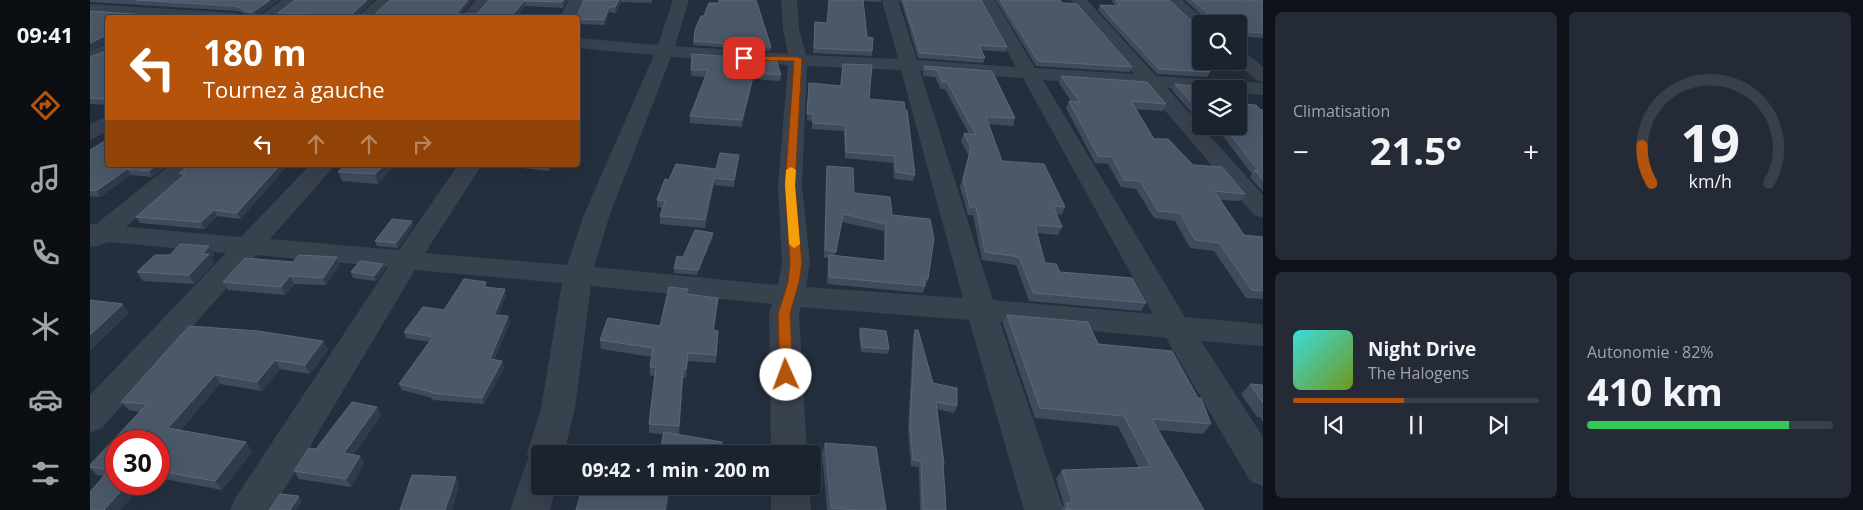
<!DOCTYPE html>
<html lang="fr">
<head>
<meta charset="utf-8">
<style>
  body { margin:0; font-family:"Open Sans",sans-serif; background:#242b36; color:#f1f3f6; height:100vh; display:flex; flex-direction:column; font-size:19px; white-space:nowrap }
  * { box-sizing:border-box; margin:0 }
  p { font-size:16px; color:#a0a4aa }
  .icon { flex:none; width:28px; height:28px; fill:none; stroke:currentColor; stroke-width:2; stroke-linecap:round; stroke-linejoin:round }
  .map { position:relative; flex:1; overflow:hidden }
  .drawer { display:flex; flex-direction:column; gap:12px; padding:12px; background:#0f1319; width:600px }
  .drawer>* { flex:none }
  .banner { position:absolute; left:15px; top:15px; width:475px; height:152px; border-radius:5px; box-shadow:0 5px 20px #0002,0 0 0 1px #39404a; background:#b45309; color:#fff; overflow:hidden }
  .controls { position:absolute; left:1102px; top:15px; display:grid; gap:10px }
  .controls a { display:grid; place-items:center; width:55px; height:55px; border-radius:5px; background:#1b232e; box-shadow:0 5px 20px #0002,0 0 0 1px #39404a; font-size:25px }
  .speed { position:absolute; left:15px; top:430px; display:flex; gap:10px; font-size:25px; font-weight:700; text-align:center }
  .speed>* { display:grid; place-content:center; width:65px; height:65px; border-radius:50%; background:#1b232e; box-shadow:0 5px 20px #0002,0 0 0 1px #39404a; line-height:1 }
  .speed .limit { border:8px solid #d22; background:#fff; color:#111 }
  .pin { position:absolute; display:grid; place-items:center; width:42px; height:42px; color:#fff; margin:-21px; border-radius:10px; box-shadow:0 2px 8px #0006 }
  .me { position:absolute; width:55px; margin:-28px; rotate:358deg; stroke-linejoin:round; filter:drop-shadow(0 0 4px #0008) }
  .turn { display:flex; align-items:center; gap:18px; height:105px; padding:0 15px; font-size:22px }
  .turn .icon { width:65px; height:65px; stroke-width:2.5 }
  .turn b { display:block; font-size:35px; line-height:42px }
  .lanes { display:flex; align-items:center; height:48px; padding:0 15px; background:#0003; justify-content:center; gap:25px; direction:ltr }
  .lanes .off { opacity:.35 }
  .big { font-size:38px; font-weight:700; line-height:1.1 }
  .drawer .widget { flex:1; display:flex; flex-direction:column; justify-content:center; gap:8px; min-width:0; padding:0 18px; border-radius:8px; background:#242b36 }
  .drawer .dial { align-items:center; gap:0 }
  .dial svg { height:130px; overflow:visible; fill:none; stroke:#39404a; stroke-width:7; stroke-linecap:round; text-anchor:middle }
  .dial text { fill:#f1f3f6; stroke:none }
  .song { display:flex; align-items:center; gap:15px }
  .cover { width:60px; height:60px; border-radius:8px; background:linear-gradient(135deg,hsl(180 70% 55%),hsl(80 70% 35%)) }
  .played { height:5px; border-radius:2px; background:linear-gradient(90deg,#b45309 45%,#39404a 45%) }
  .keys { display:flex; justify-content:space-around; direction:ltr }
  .heat { display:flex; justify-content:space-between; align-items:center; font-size:28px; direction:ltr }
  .charge { height:8px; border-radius:4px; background:linear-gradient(90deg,#34c759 82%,#39404a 0) }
  .drawer .tiles { flex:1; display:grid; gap:12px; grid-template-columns:repeat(2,1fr) }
  .trip { position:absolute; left:441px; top:445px; width:290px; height:50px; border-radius:5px; background:#1b232e; box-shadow:0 5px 20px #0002,0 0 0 1px #39404a; font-weight:700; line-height:50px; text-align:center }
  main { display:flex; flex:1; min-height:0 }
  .dock { display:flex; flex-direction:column; width:90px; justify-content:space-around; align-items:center; background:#0b0e12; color:#a0a4aa }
  .dock .icon { width:35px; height:35px }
  .dock .current { color:#b45309 }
  .dock b { font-size:22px; color:#f1f3f6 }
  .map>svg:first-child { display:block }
</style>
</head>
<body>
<main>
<nav class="dock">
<b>09:41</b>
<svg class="icon current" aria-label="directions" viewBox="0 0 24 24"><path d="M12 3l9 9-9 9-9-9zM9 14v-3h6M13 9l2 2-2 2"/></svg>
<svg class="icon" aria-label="music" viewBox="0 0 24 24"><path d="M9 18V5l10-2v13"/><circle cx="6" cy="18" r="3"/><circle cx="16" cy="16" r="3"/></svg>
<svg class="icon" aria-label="phone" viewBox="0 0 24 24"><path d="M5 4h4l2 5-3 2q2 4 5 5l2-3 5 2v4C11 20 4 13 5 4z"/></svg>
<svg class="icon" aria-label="climate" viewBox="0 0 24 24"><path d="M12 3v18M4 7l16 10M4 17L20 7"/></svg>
<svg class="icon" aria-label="car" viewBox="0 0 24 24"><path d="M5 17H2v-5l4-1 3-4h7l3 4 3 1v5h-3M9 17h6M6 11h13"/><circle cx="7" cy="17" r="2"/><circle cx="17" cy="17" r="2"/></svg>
<svg class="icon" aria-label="filters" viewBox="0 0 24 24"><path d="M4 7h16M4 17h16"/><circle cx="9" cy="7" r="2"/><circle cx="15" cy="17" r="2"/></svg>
</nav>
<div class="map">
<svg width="1173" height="510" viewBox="0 0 1173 510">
  <rect width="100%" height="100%" fill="#242f3e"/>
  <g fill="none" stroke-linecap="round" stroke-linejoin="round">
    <g fill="#38414e" fill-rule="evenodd">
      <polygon points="192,0 210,0 187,18 167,18"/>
      <polygon points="287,0 305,0 285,18 266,18"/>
      <polygon points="386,0 402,0 387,18 370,18"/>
      <polygon points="479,0 495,0 485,18 469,18"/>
      <path d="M583,0H599L585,46L698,54L693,29L691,0H707L709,29L716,55L808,59L792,0H808L827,60L926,67L889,0H905L945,68L1044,74L981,0H997L1066,76L1173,83V95L1149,93V89H1111V91L1077,88L1173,195V218L1164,215L1055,87L953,80L1095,317L1173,324V346L1111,341L1173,437V486L1160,481L1076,338L910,322L974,510H934L879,320L711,307L709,314L717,454H681L679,314L682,304L501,286L485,408L474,454H450V486H466L460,510H420L437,461L439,460L437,454L451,408L472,283L325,270L182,510H140L146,497L298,267L166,255L12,428L0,433V395L136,253L18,242L5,247L0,246V224H6L80,165H106L36,227L151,237L220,165H245L180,239L309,250L368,165H392L335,253L477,265L493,217L564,55L488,48V38L568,45ZM581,57L698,65L688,185L692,263L688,285L504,267L519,217ZM717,66L811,70L873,298L716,287L720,263L712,185ZM830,71L933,78L1063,314L903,300Z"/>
      <polygon points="1075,0 1092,0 1119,24 1111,24 1111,29 1105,28"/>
      <polygon points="0,4 147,13 153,15 155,18 60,18 0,14"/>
      <polygon points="18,43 18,56 0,63 0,51"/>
      <polygon points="1149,51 1155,52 1173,67 1173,82 1166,80 1144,61 1149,61"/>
      <polygon points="18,116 18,131 0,140 0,124"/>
      <polygon points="681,486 719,486 721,510 681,510"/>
    </g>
  </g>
  <g fill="#3f4b5c" fill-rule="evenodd">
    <polygon points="0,0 189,0 166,17 156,17 154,13 147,11 0,2"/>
    <polygon points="205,0 284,0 268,15 387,14 399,0 478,0 473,8 435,6 426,18 190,18 188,13"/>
    <polygon points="494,0 563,0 561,3 531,2 526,13 519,12 515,25 488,24 488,18"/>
    <polygon points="739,0 791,0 791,2 773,1 777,37 782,51 782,56 723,53 725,22 737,23"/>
    <polygon points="809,0 891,0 917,47 916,52 891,50 895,58 893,63 828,58 812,4"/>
    <polygon points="906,0 970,0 1042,67 1040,72 946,66"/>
    <polygon points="1022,0 1079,0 1106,25 1111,26 1111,61 1148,61 1146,65 1112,63 1120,72 1117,77 1067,74 1008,10 1010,5 1025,6"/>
    <polygon points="1095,0 1173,0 1173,38 1149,36 1149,24 1118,21"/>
    <polygon points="0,11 57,15 18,105 0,104 0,57 16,51 16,42 0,50"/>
    <polygon points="605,30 681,47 680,51 603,45"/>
    <polygon points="602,54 691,75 690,81 663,79 652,127 600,123 600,116 615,77 601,76"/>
    <polygon points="753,64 779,99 825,175 823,181 804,179 803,163 755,158 754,131 722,129 722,121 717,120 719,83 750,86"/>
    <polygon points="834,66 902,71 925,118 923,126 898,124 912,161 975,207 972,215 967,214 972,227 968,235 947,233 955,263 970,272 1056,303 1051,311 939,301 926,265 892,260 883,215 878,215 870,187 879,156 871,141 874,133 879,134 855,89 851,89 845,77 833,76 833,73"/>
    <polygon points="971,76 1076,104 1073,111 1046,109 1064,139 1103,165 1155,194 1150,201 1130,200 1154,235 1173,237 1173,299 1156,298 1124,251 1100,248 1085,221 1064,218 1046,189 1031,187 1018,164 1005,163 976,108 979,101 981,101 969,83"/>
    <polygon points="1085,84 1111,89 1111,118 1107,114 1102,113 1082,90"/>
    <polygon points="1150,104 1173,110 1173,192 1160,177 1162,174 1126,127 1119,126 1149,126"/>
    <polygon points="0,150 18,165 78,165 62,177 41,175 10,197 0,196"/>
    <polygon points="649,155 648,163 644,187 624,185 615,228 570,224 570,216 573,208 567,207 567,200 579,180 626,169"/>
    <polygon points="99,165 198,165 151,219 127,216 114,229 50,223 46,217 92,177 89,173"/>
    <polygon points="255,165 304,165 304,166 288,184 252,181 248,172"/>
    <polygon points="431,165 463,165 459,171 432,168"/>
    <path d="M737,166L764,193L802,215L838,279L833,293L737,284L738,258H734L736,173ZM752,222L794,231V261L745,255Z"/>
    <polygon points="323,226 308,248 287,246 285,241"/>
    <polygon points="623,238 607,275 584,273 584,268 593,257"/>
    <polygon points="80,255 124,255 121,258 124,263 104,284 53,281 47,272"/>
    <polygon points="247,257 250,265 236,285 204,284 195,295 138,290 133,282 203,262"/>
    <polygon points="293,264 295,269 286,281 263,278 261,272"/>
    <polygon points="396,282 397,287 415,289 416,295 408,315 418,316 420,322 404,360 412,361 414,368 394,404 343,400 342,398 312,390 309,384 339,342 316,338 314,332 354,310"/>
    <polygon points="598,294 628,298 624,330 628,331 626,363 598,361 596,378 593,378 589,435 631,447 630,454 570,454 573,434 559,433 559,424 564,376 560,375 560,367 562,357 511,349 510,340 570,326"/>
    <polygon points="917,315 1008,344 1121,424 1113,434 1068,430 1114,510 971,510 974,505 966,479 972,470 1049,468 1028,426 945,418 913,324"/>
    <polygon points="770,328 799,349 798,354 771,352 769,334"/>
    <polygon points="825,330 843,383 867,406 864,413 847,409 854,464 853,467 856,510 830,510 829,467 821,466 818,430 823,337"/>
    <polygon points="233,341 238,350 220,374 190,369 172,391 130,384 90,430 162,451 132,490 69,478 69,441 26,484 53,484 30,510 14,476 7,475 0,468 0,465 50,412 39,410 31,402"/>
    <polygon points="1160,384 1173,385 1173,423 1170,417 1167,417 1151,394"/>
    <polygon points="287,407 291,416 263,455 270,456 274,464 261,487 209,479 204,471 226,449"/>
    <polygon points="735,443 796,510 737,510 732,453"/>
  </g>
  <g fill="#2f3b4b">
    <polygon points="180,0 189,0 166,17 163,12"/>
    <polygon points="277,0 284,0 265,18 263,13"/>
    <polygon points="378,0 383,0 369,17 368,12"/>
    <polygon points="474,0 478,0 473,8 472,2"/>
    <polygon points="529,0 531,0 531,2 526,13 525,7"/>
    <polygon points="434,1 435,6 426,18 420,18"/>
    <polygon points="519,7 519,12 515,25 514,20"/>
    <polygon points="15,36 18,42 0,50 0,43"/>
    <polygon points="664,73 663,79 652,127 652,120"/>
    <polygon points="18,97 18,105 17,105 14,99"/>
    <polygon points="491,124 491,129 488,133 488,128"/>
    <polygon points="649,155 648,163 644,187 644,180"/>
    <polygon points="66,165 78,165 62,177 59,171"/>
    <polygon points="190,165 198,165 151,219 147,213"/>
    <polygon points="294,165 304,165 304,166 288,184 285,174"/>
    <polygon points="459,165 463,165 459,171 458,166"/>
    <polygon points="37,169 41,175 10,197 6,191"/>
    <polygon points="624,178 624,185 615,228 615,220"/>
    <polygon points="124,210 127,216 114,229 111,222"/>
    <polygon points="322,221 323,226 308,248 306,243"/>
    <polygon points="623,233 623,238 607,275 608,270"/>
    <polygon points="119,246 124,255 121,258 124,263 104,284 99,275 112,254"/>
    <polygon points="247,257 250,265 236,285 233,278"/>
    <polygon points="293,264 295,269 286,281 284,276"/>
    <polygon points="200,276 204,284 195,295 191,287"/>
    <polygon points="415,289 416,295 406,321 404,315"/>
    <polygon points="33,304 39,313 0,351 0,335"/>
    <polygon points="418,316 420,322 401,365 400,359"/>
    <polygon points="233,341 238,350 220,374 215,365"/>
    <polygon points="185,360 190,369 172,391 167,382"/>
    <polygon points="412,361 414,368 394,404 392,398"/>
    <polygon points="593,369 593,378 589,435 589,426"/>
    <polygon points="125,375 130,384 85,437 78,428"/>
    <polygon points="287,407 291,416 258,461 254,453"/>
    <polygon points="156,442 162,451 132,490 125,481"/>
    <polygon points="270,456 274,464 261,487 256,479"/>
    <polygon points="366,477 369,486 362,510 355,510"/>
    <polygon points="37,484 53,484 30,510 14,510"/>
    <polygon points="578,491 579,501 577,510 575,510"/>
    <polygon points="209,496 212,501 206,510 200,510"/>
  </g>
  <g fill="#4b5868" stroke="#5c6777">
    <polygon points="46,0 180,0 163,12 154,11 151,8 145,6"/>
    <polygon points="205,0 277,0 263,13 264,15 284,15 300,0 378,0 368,12 368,14 387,14 399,0 474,0 472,2 434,1 420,18 220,18 226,14 188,13"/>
    <polygon points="494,0 529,0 525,7 519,7 514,20 488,19 488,18 486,18"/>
    <polygon points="629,0 666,0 681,47 604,41 605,30 611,16 614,16 619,3 629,3"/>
    <polygon points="739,0 773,0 777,37 783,38 782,51 724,48 725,22 737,23"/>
    <polygon points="813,0 891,0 917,47 889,45 895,58 830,53"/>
    <polygon points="910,0 970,0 972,3 987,4 1042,67 948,61"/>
    <polygon points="1026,0 1079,0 1106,25 1111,26 1111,58 1107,58 1120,72 1069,69 1010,5 1030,6"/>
    <polygon points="1102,0 1173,0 1173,33 1149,31 1149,24 1114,24 1115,21 1123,21 1123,18"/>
    <polygon points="0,11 57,15 146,15 141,18 18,18 18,97 14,99 0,98 0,57 16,51 15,36 0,43 0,26 3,24 0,24"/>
    <polygon points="602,54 686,60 691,75 664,73 652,120 600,116 618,70 601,70"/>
    <polygon points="753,64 782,65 779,99 814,102 815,110 817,110 825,175 806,172 805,156 756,152 755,125 723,123 723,114 717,114 719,83 751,86"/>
    <polygon points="834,66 902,71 925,118 896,117 912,161 954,164 975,207 963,206 972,227 945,225 955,263 966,264 970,272 1042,278 1056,303 943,293 929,257 895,252 886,207 880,207 873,179 881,148 874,133 886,135 857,82 852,82 847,70 835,69"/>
    <polygon points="971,76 1057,82 1076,104 1041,101 1064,139 1078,139 1103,165 1132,167 1155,194 1124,191 1154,235 1173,237 1173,291 1162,290 1129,243 1105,240 1090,213 1068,211 1050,181 1034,180 1022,157 1008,156 979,101 990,102"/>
    <polygon points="1085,84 1114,87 1116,85 1133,85 1136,89 1111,89 1111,108 1106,107"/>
    <polygon points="1149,102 1150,104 1166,105 1171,110 1173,110 1173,180 1164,170 1169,171 1134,126 1149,126"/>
    <polygon points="18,139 18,165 66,165 59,171 37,169 6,191 0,190 0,150"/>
    <polygon points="630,153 649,155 644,180 624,178 615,220 570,216 575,201 567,200 575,179 579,180 586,164 626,169"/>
    <polygon points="99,165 190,165 147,213 124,210 111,222 46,217 95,174 89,173"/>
    <polygon points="255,165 294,165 285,174 248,172"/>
    <polygon points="446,165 459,165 458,166"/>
    <polygon points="737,166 763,168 764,193 800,197 802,215 840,219 844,239 838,279 834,279 835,286 739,277 739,255 795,261 796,224 753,214 746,252 735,250"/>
    <polygon points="302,219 322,221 306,243 285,241"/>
    <polygon points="605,230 623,233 608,270 584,268 587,256 593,257"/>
    <polygon points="90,244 119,246 112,254 119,254 99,275 47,272 65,255 80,255"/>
    <polygon points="209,255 247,257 233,278 200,276 191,287 133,282 155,258 203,262"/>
    <polygon points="270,261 293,264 284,276 261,272"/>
    <polygon points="374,279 396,282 393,287 415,289 404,315 418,316 400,359 412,361 392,398 341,393 342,392 309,384 343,337 314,332 333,307 354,310"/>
    <polygon points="579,287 598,289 596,294 628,298 623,330 628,331 626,355 598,353 596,369 593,369 589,426 559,424 566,367 560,367 563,348 510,340 518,318 570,326"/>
    <polygon points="0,300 33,304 0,335"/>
    <polygon points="917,315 998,322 1008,344 1082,351 1108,398 1111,398 1121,424 1062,419 1114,510 976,510 975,508 979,508 976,503 980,503 982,500 972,470 1061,467 1034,416 950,408"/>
    <polygon points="99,326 168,331 233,341 215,365 185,360 167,382 125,375 78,428 156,442 125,481 69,471 69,441 26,441 26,484 37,484 14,510 0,510 0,492 19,470 0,467 0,465 57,404 31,402"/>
    <polygon points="770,328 796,331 799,349 772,347"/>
    <polygon points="825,330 828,330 843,383 867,388 867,406 846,402 854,464 853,464 856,510 833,510 831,461 823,460 820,424"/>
    <polygon points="1160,384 1173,385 1173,403"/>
    <polygon points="262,402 287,407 254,453 270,456 256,479 204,471 219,448 226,449"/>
    <polygon points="574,432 632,442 630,454 584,454 570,451"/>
    <polygon points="735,443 786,447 796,510 768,510 741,508"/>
    <polygon points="322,475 366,477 355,510 310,510"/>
    <polygon points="493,486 540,486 578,491 575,510 486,510"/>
    <polygon points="190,494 209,496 200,510 179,510"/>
  </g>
  <polygon fill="#b45309" stroke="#753606" points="654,56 708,57 712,59 705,185 712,263 709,282 700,314 703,375 701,379 696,381 692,379 690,375 688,314 698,282 700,263 695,185 704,61 651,60 651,57"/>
  <polygon fill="#f59e0b" points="701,167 706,170 705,185 710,244 704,248 699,244 695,185 696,170"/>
</svg>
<div class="controls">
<a><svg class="icon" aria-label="search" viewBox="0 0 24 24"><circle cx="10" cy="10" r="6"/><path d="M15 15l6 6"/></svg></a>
<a><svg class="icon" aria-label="layers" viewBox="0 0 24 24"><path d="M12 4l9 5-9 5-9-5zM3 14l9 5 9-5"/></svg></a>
</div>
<div class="speed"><div class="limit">30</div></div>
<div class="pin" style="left:654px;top:58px;background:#d93025"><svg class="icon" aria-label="arrive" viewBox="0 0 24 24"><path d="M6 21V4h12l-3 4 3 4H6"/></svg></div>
<svg class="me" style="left:696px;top:375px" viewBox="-20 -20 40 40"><circle r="19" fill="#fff"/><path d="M0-13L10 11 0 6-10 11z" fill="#b45309"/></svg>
<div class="trip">09:42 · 1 min · 200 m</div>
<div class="banner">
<div class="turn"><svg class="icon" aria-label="left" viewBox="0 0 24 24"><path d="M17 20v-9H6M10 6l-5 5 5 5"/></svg><div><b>180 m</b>Tournez à gauche</div></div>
<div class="lanes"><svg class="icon" aria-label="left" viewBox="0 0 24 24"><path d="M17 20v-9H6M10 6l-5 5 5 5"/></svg><svg class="icon off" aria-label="ahead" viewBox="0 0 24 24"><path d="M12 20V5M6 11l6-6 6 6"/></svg><svg class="icon off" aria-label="ahead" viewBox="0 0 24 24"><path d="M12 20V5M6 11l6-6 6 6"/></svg><svg class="icon off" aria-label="right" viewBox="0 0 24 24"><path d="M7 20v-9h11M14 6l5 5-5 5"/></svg></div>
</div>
</div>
<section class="drawer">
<div class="tiles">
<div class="widget"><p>Climatisation</p>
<div class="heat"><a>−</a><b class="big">21.5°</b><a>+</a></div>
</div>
<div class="widget dial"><svg viewBox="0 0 100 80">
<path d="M14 69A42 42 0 1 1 86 69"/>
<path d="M14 69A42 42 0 0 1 8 46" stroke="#b45309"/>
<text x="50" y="56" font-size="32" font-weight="700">19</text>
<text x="50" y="72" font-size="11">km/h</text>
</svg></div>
<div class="widget">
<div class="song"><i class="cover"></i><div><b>Night Drive</b><p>The Halogens</p></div></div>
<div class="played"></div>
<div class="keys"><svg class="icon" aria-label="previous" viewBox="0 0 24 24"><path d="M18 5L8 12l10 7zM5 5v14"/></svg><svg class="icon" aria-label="pause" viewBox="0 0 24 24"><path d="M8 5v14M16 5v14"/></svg><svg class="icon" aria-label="next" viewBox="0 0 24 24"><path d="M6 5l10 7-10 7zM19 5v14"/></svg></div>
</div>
<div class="widget"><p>Autonomie · 82%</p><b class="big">410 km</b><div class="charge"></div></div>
</div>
</section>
</main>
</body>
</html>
